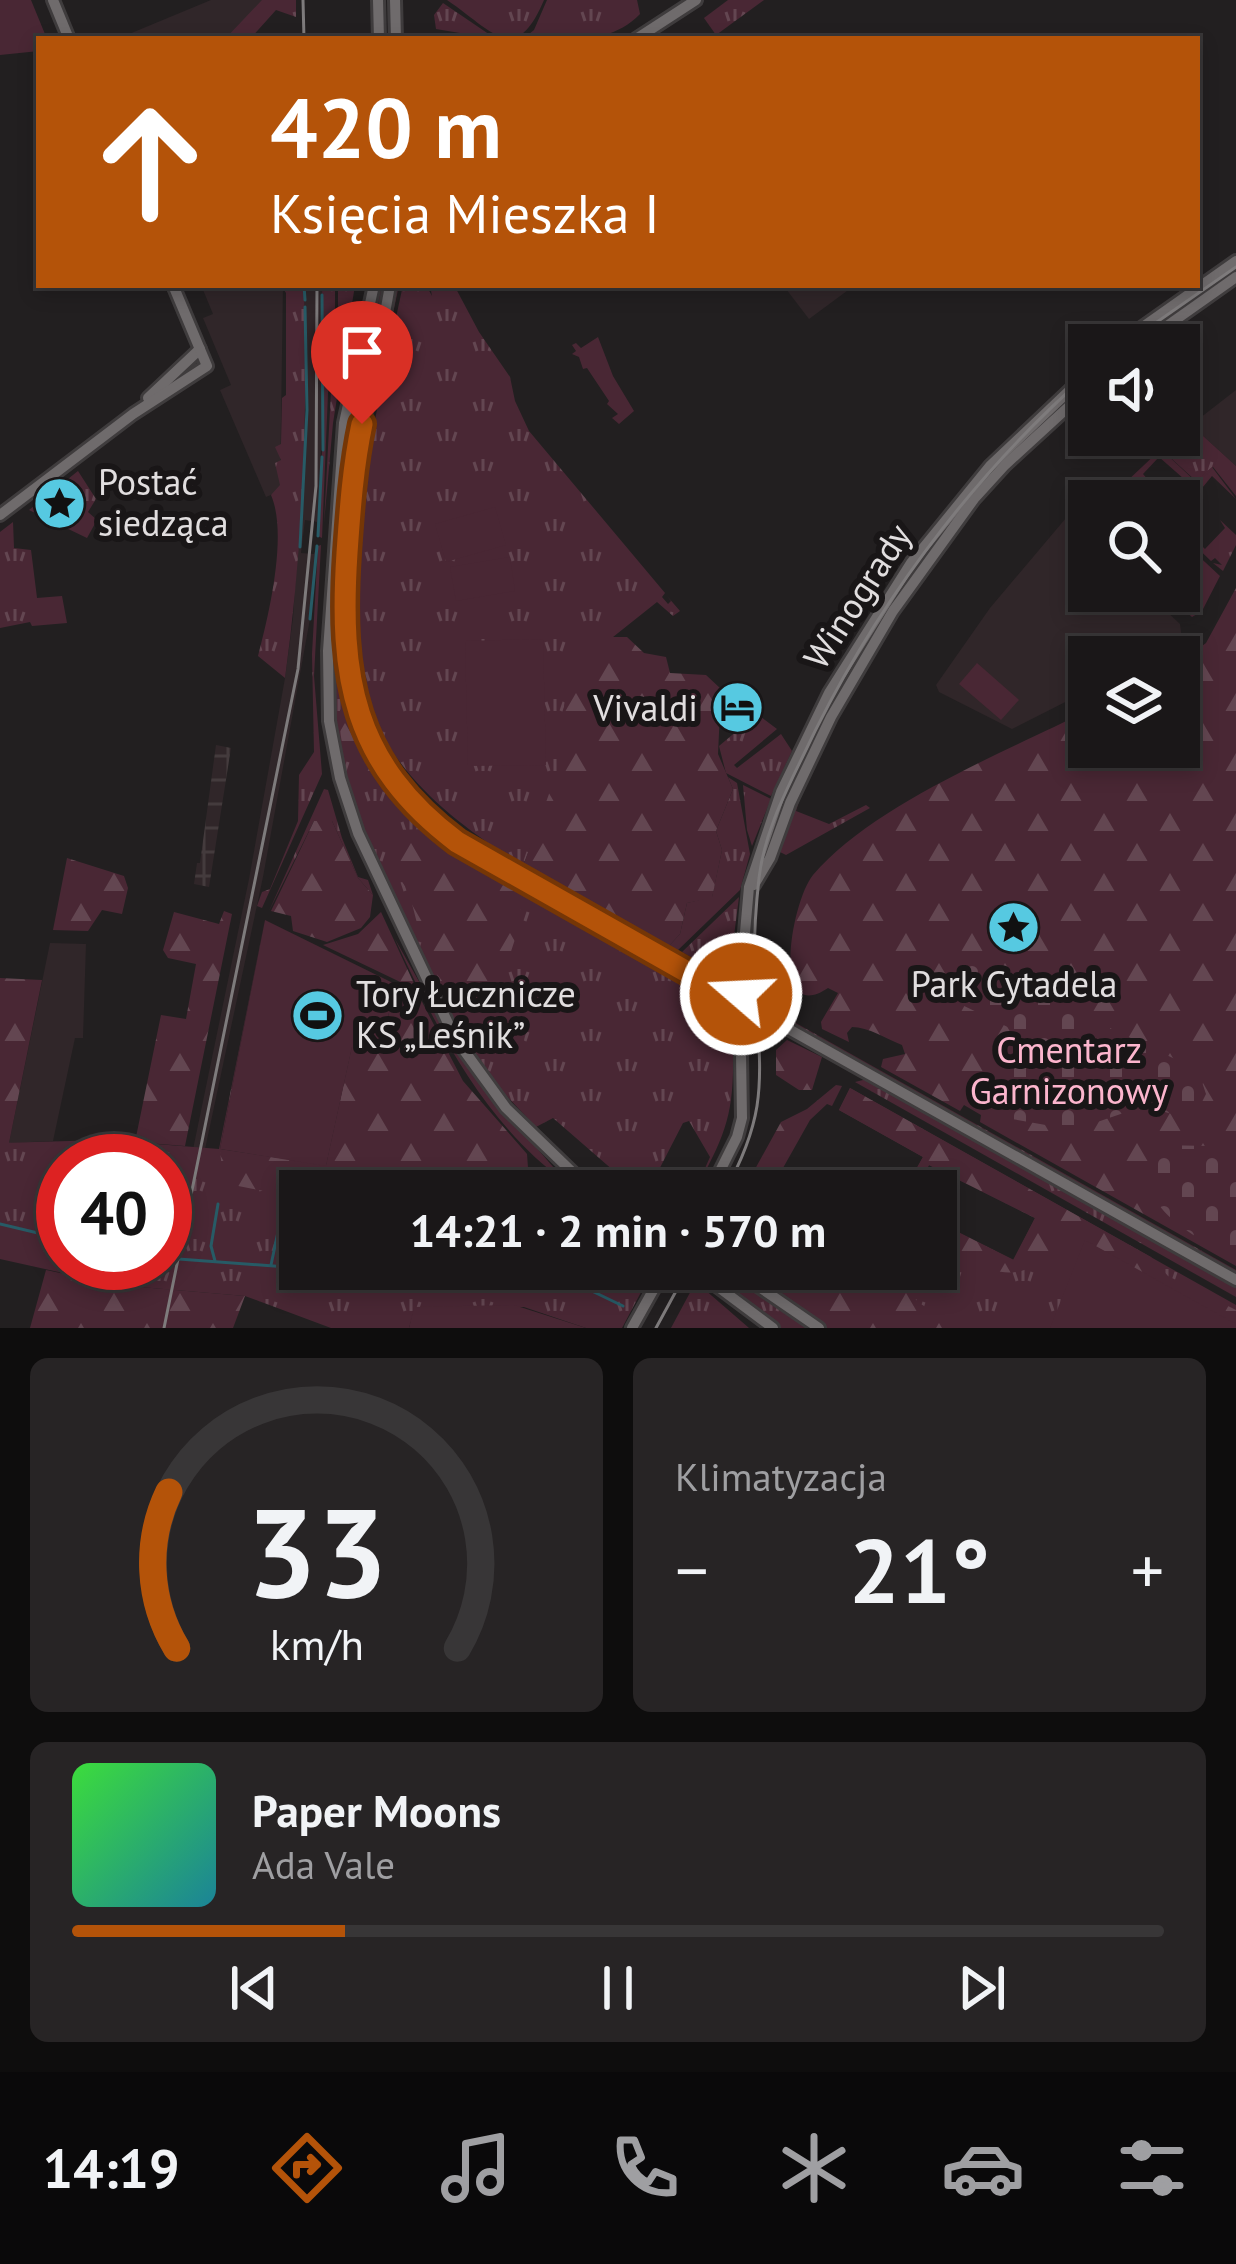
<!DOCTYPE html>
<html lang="pl">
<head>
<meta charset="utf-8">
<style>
  body { margin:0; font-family:"PT Sans",sans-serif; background:#272425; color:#f1f3f6; height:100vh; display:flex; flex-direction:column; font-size:45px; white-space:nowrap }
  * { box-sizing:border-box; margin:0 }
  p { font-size:39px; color:#9f9fa2 }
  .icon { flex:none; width:66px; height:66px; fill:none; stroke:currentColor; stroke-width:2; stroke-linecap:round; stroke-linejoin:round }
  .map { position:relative; height:1328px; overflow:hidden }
  .sheet { display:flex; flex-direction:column; gap:30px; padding:30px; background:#0e0d0d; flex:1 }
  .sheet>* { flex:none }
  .banner { position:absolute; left:36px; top:36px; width:1164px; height:252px; border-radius:0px; box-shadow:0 6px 18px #0003,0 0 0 3px #383637; background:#b45309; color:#fff; overflow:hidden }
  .fabs { position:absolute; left:1068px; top:324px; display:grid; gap:24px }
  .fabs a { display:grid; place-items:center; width:132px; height:132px; border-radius:0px; background:#1a1718; box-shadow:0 6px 18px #0003,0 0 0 3px #383637; font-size:60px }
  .speed { position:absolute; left:36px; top:1134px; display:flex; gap:24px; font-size:60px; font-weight:700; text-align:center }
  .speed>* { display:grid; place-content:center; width:156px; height:156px; border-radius:50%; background:#1a1718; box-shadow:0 6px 18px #0003,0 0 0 3px #383637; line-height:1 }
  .speed .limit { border:18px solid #d22; background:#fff; color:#111 }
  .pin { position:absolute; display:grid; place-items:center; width:102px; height:102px; color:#fff; margin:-123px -51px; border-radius:50% 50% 50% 0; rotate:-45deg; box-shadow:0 0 12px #0007 }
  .pin .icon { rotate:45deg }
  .me { position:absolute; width:132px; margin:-66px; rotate:289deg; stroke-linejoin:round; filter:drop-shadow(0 0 9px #0008) }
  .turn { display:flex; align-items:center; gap:42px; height:252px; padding:0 36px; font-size:54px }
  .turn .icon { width:156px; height:156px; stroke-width:2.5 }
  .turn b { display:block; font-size:84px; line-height:102px }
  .big { font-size:90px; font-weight:700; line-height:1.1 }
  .sheet .card { flex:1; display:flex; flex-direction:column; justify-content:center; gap:18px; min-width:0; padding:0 42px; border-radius:18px; background:#272425 }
  .sheet .dial { align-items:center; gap:0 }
  .dial svg { height:312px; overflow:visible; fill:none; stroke:#383637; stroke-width:7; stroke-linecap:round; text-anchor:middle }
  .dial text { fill:#f1f3f6; stroke:none }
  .song { display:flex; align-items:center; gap:36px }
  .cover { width:144px; height:144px; border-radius:18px; background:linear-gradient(135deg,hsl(120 70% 55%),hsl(190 70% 35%)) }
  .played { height:12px; border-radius:6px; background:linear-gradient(90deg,#b45309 25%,#383637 25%) }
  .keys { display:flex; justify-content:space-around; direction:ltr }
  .heat { display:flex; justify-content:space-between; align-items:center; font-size:66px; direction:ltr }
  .sheet .tiles { flex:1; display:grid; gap:30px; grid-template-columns:1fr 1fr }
  .card:last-child { grid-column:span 2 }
  .trip { position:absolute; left:279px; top:1170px; width:678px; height:120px; border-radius:0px; background:#1a1718; box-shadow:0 6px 18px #0003,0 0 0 3px #383637; font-weight:700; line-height:120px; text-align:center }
  .dock { display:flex; height:192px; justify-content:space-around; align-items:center; background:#0a090a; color:#9f9fa2 }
  .dock .icon { width:84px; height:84px }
  .dock .current { color:#b45309 }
  .dock b { font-size:54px; color:#f1f3f6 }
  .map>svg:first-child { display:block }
</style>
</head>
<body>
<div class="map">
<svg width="1236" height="1328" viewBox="0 0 1236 1328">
  <defs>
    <pattern id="industrial-grid" width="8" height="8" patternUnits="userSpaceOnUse" patternTransform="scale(3)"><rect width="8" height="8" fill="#302629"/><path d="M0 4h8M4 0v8" fill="none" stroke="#443b3d"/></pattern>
    <pattern id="grass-tufts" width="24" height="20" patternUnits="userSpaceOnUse" patternTransform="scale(3)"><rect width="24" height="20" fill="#492734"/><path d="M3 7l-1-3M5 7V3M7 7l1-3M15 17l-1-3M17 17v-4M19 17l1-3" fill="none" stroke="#634651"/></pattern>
    <pattern id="forest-firs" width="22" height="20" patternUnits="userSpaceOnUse" patternTransform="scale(3)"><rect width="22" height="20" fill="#492734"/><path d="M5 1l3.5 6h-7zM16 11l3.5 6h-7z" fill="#634651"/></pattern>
    <pattern id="cemetery-stones" width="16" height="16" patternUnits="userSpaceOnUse" patternTransform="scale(3)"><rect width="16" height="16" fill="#492734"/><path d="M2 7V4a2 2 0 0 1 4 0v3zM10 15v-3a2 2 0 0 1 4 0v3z" fill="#634651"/></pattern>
  </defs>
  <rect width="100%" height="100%" fill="#221f20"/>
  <g fill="#302629">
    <polygon points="211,0 265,0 236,39 117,39"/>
    <polygon points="201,285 283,285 280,491 266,497 220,390 231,385 203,318 213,314"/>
    <polygon points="304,285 322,285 324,362 318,536 317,522 305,520 301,553 314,554 317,546 310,619 263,877 167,1328 156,1328 249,879 285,678 293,618 307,410"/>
    <polygon points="783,285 855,285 809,319"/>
    <polygon points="1236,390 1236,466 1191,425"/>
    <polygon points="1066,518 1089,539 1089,591 1145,591 1180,624 1182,640 1155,657 1089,657 1089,690 1012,729 939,692 936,685 990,608"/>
    <polygon points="50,943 86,944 83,1038 75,1038 53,1141 9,1143"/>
  </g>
  <polygon fill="url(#industrial-grid)" points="216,745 231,748 209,887 194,884 197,863 200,863"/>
  <g fill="url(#grass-tufts)" fill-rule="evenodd">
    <polygon points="262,0 296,0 296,17 276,10 250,39 225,39"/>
    <path d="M447,0H544C515,68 493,31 447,0Z"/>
    <path d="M547,0H637L640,14C609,46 565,39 523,39L534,30Z"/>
    <polygon points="728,0 764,0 716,35 704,18"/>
    <polygon points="443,3 496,39 436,29 434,15"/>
    <path d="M276,285H304C308,417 303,547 285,678L258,656C269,614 288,534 271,495L280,485L275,463L281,460L275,447L281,444L282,398L286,395V293L283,288L274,291Z"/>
    <polygon points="322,285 335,285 335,352 328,393 322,538 318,536 324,411"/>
    <polygon points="338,285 355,285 333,423 324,523 331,391 338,351"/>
    <path d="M379,285H385L383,300C365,383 348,463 343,547C340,578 335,610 338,640C345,719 383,788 445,837L727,1008C735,1022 733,1038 733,1055C734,1117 724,1137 695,1191L710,1157L689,1121L683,1123L648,1191H637L553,1118L536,1127L483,1071L462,1040L366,841L353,805L336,736L332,664L350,417Z"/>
    <path d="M395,285H399C380,375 361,463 355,555C352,605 348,651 363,700C373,736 400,772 425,800C463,839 514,865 559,894C509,866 454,841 415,798C296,667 367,439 395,285Z"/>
    <path d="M403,285H426L432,296L430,285H454L479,332L510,377L515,401L529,431L665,593L662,597L668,604L671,601L667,596L680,611L673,616L657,602L613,637L523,866C462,827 407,787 374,720C325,618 380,395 403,285Z"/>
    <polygon points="1191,425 1236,466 1236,496 1213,467 1196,481 1161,449"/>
    <polygon points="78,471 96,499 88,512 97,520 87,538 29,510"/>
    <polygon points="1220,520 1236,535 1236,545 1223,571 1213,563 1222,565 1215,558 1211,561 1183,534 1186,531 1205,549 1225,528"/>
    <polygon points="13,522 14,548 31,550 37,598 62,596 67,623 32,626 30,622 0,628 0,532"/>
    <polygon points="321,545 314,676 322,774 262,908 257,906 262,892 270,889 298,821 299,775 314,752 312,654 318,546"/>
    <polygon points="757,714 777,729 734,765 737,768 781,734 792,751 771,796 726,773 719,746"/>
    <polygon points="728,777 737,783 750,854 740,890 677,951 668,947 680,934 687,903 712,897 722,850 716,831 733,789"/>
    <polygon points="743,785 771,799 752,846 747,830"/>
    <polygon points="324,789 328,790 342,838 358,877 368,880 373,895 358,878 332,821 314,821 269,911"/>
    <polygon points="801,795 796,811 829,824 866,805 870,808 786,855 780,852"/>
    <polygon points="739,897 730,967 722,975 682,952"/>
    <path d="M265,920L220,1149L300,1191V1269H629L648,1279L622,1328H586L524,1307H415L409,1328H331L245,1296L117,1285L0,1259V1143L105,1140L219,1149ZM63,1161H165V1263H63Z"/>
    <path d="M395,939L469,1070L567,1183C485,1125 436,1028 395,939Z"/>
    <polygon points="794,1022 1236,1270 1236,1274 801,1031"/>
    <polygon points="867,1079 1236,1285 1236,1297 855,1082"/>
    <polygon points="850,1088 1236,1305 1236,1328 827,1328 750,1269 936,1269 936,1221 1013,1260 1035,1218 929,1165 915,1191 904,1191 923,1157 839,1110"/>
    <polygon points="705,1269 725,1269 811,1328 780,1328"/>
    <polygon points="693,1287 701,1292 704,1289 749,1328 671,1328"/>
  </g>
  <g fill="url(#forest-firs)">
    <path d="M1236,588V1266L980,1122L981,1115L964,1105L960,1111L881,1067L883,1059L905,1054L902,1045C887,1039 868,1027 852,1027L847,1033L849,1042L822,1029L821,1022L838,993L828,988C770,1027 791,902 813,875C874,804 1005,752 1089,710V747H1179V664L1206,643Z"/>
    <polygon points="597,637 627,637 644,653 666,657 670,673 706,675 721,689 718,754 733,789 716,831 722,850 712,898 687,903 680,934 668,947 608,917 523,866 558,769 565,697"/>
    <path d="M350,702L376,761L371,772C341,762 339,739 340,710Z"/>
    <polygon points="314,821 332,821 358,878 373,895 370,917 361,928 327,942 293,931 291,916 271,911"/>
    <path d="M426,829L517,881L522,918L497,994L498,1000C515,1013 526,1019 524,1043L513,1049L475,1031L464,1008L427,962L409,892L394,870L398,854L392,835L397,830Z"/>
    <polygon points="67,858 124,876 128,888 122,914 102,910 88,931 53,930"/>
    <polygon points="224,911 232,914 185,1146 135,1142 161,1015 186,1019 196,964 168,958 163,950 174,912 219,924"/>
    <polygon points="381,912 417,990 323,945 358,934"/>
    <polygon points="0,978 42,980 9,1143 0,1143"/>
    <polygon points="395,984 419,996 463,1081 527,1154 528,1168 514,1191 300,1191 300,1198 223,1183 220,1149 326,1165 352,1046 381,1051"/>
    <polygon points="787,1040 822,1057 812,1090 799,1090 776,1075 776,1050"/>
    <polygon points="836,1085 842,1086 832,1106 827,1104 810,1120 770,1191 743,1191 781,1122 807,1109"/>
    <path d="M850,1088L1151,1257L1168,1276L1236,1310V1328L1084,1267C1058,1244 1045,1265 1021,1271C1001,1276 982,1267 964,1259L935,1270L931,1269H936V1221L1014,1260L1035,1218L929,1165L915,1191H904L923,1157L839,1110Z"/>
    <path d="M761,1269H917L907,1277C911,1299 919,1307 941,1312L948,1328H836L803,1295Z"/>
    <polygon points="46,1270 117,1285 245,1296 233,1328 30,1328"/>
  </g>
  <g fill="url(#cemetery-stones)">
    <polygon points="967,960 1198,1070 1206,1094 1193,1120 1144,1106 1074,1130 1012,1119 989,1108 1022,1034 958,1003 952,989"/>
    <path d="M1159,1145L1209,1146L1236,1158V1259C1196,1237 1121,1203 1159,1145Z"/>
  </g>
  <g fill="#492734">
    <polygon points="0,0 31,0 47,39 39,39 39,51 0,55"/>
    <polygon points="598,337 613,376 634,411 619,424 612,418 618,414 607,404 609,401 587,368 583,369 579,357 572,354 576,351 572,345 576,343 581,348"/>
    <polygon points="1161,449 1195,481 1212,467 1236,499 1212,476 1193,499 1188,495 1185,498 1192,486 1159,457 1143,474 1149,481 1146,485 1159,498 1157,501 1148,492 1139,501 1129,501 1123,495 1117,501 1106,501"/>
    <polygon points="495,507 506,545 446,562 435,524"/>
    <polygon points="1191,549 1220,576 1202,611 1192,617 1164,591 1182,592 1202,571 1190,558 1183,557"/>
    <polygon points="510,557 515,591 456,601 450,567"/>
    <polygon points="543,639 546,765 468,766 465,641"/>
    <polygon points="977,663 1019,700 1001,720 959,684"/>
    <polygon points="265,920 395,984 381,1051 352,1047 326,1166 220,1149"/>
    <polygon points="1085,1240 1236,1324 1236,1328 1050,1328"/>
    <polygon points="514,1305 586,1328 409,1328 414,1307"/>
  </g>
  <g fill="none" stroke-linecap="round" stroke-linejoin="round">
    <g stroke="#275b66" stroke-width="3">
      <polyline points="304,285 305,300"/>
      <polyline points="322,295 323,450"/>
      <polyline points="318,536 322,457"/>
      <polyline points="300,547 307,410 305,307"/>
      <polyline points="310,619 317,546"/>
      <polyline points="0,1224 63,1239"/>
      <polyline points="174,1257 174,1202"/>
      <polyline points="165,1258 300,1268"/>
      <polyline points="215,1261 211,1246 218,1204"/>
      <polyline points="271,1265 283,1208"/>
      <polyline points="317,1269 436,1269"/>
      <polyline points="546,1269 623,1306"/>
    </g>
    <defs>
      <g id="minor">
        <polyline points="53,0 69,39"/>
        <polyline points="378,0 379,39"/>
        <polyline points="395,0 396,39"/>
        <polyline points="636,39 696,0"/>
        <polyline points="374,285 344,423 328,651 329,721 340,778 358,833 455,1038 506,1108 592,1191"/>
        <path d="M390,285C358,477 270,725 475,853L1236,1280"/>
        <polyline points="1117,345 1236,261"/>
        <polyline points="1140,345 1236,277"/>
        <polyline points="148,398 200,349"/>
        <polyline points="0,515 133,414 207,366 173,285"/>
        <polyline points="754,885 770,858 790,803 831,717 893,611 974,499 1005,465 1089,388"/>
        <polyline points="710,1191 737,1137 742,1118 740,989 749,887 781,792 829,693 911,563 990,466 1089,372"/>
        <polyline points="694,1269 773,1328"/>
        <polyline points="733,1269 819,1328"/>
        <polyline points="632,1328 665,1269"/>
      </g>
    </defs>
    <use href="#minor" stroke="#3f3c3d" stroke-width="16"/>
    <use href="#minor" stroke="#6f6b6c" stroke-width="10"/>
    <g stroke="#7e7b7c" stroke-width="3">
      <polyline points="303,0 304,39"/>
      <polyline points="1124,345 1236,267"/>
      <path d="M725,1191C740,1164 752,1137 757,1106C763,1067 757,1027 755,987C753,952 755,914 759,878C764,835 783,797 802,758C870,613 968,479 1089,373"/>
      <polyline points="164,1328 298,669 316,486 317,285"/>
      <polyline points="656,1328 688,1269"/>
    </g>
  </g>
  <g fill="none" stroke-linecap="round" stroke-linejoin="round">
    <defs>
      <path id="route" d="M362,424C353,466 350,510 347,553C339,676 352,763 457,842L742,1003L741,994"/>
    </defs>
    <use href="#route" stroke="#753606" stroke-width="30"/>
    <use href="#route" stroke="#b45309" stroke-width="21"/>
  </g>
  <defs>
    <symbol id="sight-disc" viewBox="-11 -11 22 22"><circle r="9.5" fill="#56c9e1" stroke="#191617"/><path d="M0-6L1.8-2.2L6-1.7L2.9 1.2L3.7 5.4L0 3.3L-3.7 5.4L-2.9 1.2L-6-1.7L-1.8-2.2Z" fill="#111"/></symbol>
    <symbol id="hotel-disc" viewBox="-11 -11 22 22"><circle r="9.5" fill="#56c9e1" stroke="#191617"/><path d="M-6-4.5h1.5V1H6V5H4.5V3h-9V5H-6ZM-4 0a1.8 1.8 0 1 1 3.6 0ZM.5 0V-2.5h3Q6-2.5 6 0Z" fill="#111"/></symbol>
    <symbol id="stadium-disc" viewBox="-11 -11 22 22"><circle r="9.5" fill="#56c9e1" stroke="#191617"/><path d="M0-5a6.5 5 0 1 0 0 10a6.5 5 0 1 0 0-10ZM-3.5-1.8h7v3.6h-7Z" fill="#111"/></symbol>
  </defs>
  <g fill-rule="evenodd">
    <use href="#sight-disc" x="30" y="474" width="59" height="59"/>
    <use href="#hotel-disc" x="708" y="678" width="59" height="59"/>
    <use href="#sight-disc" x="984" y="898" width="59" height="59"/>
    <use href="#stadium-disc" x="288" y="986" width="59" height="59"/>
  </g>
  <g text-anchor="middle" stroke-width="12" stroke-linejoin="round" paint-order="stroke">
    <g font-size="36" fill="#e1dedf" stroke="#191617" text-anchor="start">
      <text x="98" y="495">Postać<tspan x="98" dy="41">siedząca</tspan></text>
      <text x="698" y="721" text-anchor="end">Vivaldi</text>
      <text x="1014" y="997" text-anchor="middle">Park Cytadela</text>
      <text x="356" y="1007">Tory Łucznicze<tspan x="356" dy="41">KS „Leśnik”</tspan></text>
    </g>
    <g font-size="36" fill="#e1dedf" stroke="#191617">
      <text transform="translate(857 596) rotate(-57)" y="13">Winogrady</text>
    </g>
    <g font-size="36" fill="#fcb5cd" stroke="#191617">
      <text x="1069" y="1063">Cmentarz<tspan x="1069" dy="41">Garnizonowy</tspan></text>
    </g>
  </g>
</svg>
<div class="fabs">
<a><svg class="icon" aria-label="sound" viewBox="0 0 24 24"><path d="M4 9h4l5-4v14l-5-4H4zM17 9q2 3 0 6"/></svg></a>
<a><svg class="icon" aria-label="search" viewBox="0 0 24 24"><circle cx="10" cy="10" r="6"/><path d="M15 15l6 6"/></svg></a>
<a><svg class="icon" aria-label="layers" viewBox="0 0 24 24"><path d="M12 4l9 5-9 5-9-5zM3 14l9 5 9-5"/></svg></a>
</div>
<div class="speed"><div class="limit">40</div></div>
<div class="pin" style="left:362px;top:424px;background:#d93025"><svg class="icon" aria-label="arrive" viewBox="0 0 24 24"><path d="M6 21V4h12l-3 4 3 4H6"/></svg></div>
<svg class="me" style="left:741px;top:994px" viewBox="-20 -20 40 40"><circle r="17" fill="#b45309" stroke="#fff" stroke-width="3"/><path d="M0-11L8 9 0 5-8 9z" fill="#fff"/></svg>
<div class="trip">14:21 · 2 min · 570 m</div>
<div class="banner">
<div class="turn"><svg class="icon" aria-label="ahead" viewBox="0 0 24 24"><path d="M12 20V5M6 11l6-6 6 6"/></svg><div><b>420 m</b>Księcia Mieszka I</div></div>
</div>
</div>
<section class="sheet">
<div class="tiles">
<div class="card dial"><svg viewBox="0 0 100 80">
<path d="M14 69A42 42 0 1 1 86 69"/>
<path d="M14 69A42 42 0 0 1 12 29" stroke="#b45309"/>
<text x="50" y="56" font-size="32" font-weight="700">33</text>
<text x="50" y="72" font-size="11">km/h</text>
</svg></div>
<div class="card"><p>Klimatyzacja</p>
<div class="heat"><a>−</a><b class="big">21°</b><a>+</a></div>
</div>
<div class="card">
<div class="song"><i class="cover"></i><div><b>Paper Moons</b><p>Ada Vale</p></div></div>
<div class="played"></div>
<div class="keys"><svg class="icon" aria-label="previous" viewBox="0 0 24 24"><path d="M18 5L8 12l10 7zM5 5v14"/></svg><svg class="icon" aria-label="pause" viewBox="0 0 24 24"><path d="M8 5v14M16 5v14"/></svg><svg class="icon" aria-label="next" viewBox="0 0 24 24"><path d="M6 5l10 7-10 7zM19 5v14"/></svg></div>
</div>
</div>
</section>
<nav class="dock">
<b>14:19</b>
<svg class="icon current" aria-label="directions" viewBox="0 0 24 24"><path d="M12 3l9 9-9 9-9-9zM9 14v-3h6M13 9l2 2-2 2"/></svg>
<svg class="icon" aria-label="music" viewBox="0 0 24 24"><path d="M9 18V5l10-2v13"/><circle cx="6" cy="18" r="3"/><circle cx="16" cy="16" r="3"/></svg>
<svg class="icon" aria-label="phone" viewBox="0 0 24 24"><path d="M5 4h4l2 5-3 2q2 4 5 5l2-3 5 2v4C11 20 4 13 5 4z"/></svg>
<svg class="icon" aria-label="climate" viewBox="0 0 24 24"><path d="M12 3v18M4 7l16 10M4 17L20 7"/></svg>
<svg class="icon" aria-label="car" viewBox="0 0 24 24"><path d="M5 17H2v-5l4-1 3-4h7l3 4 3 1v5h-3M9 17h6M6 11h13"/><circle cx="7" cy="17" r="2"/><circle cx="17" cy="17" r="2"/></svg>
<svg class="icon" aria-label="filters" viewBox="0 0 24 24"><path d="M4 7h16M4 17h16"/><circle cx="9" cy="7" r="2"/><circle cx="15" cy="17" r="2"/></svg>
</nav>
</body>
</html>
